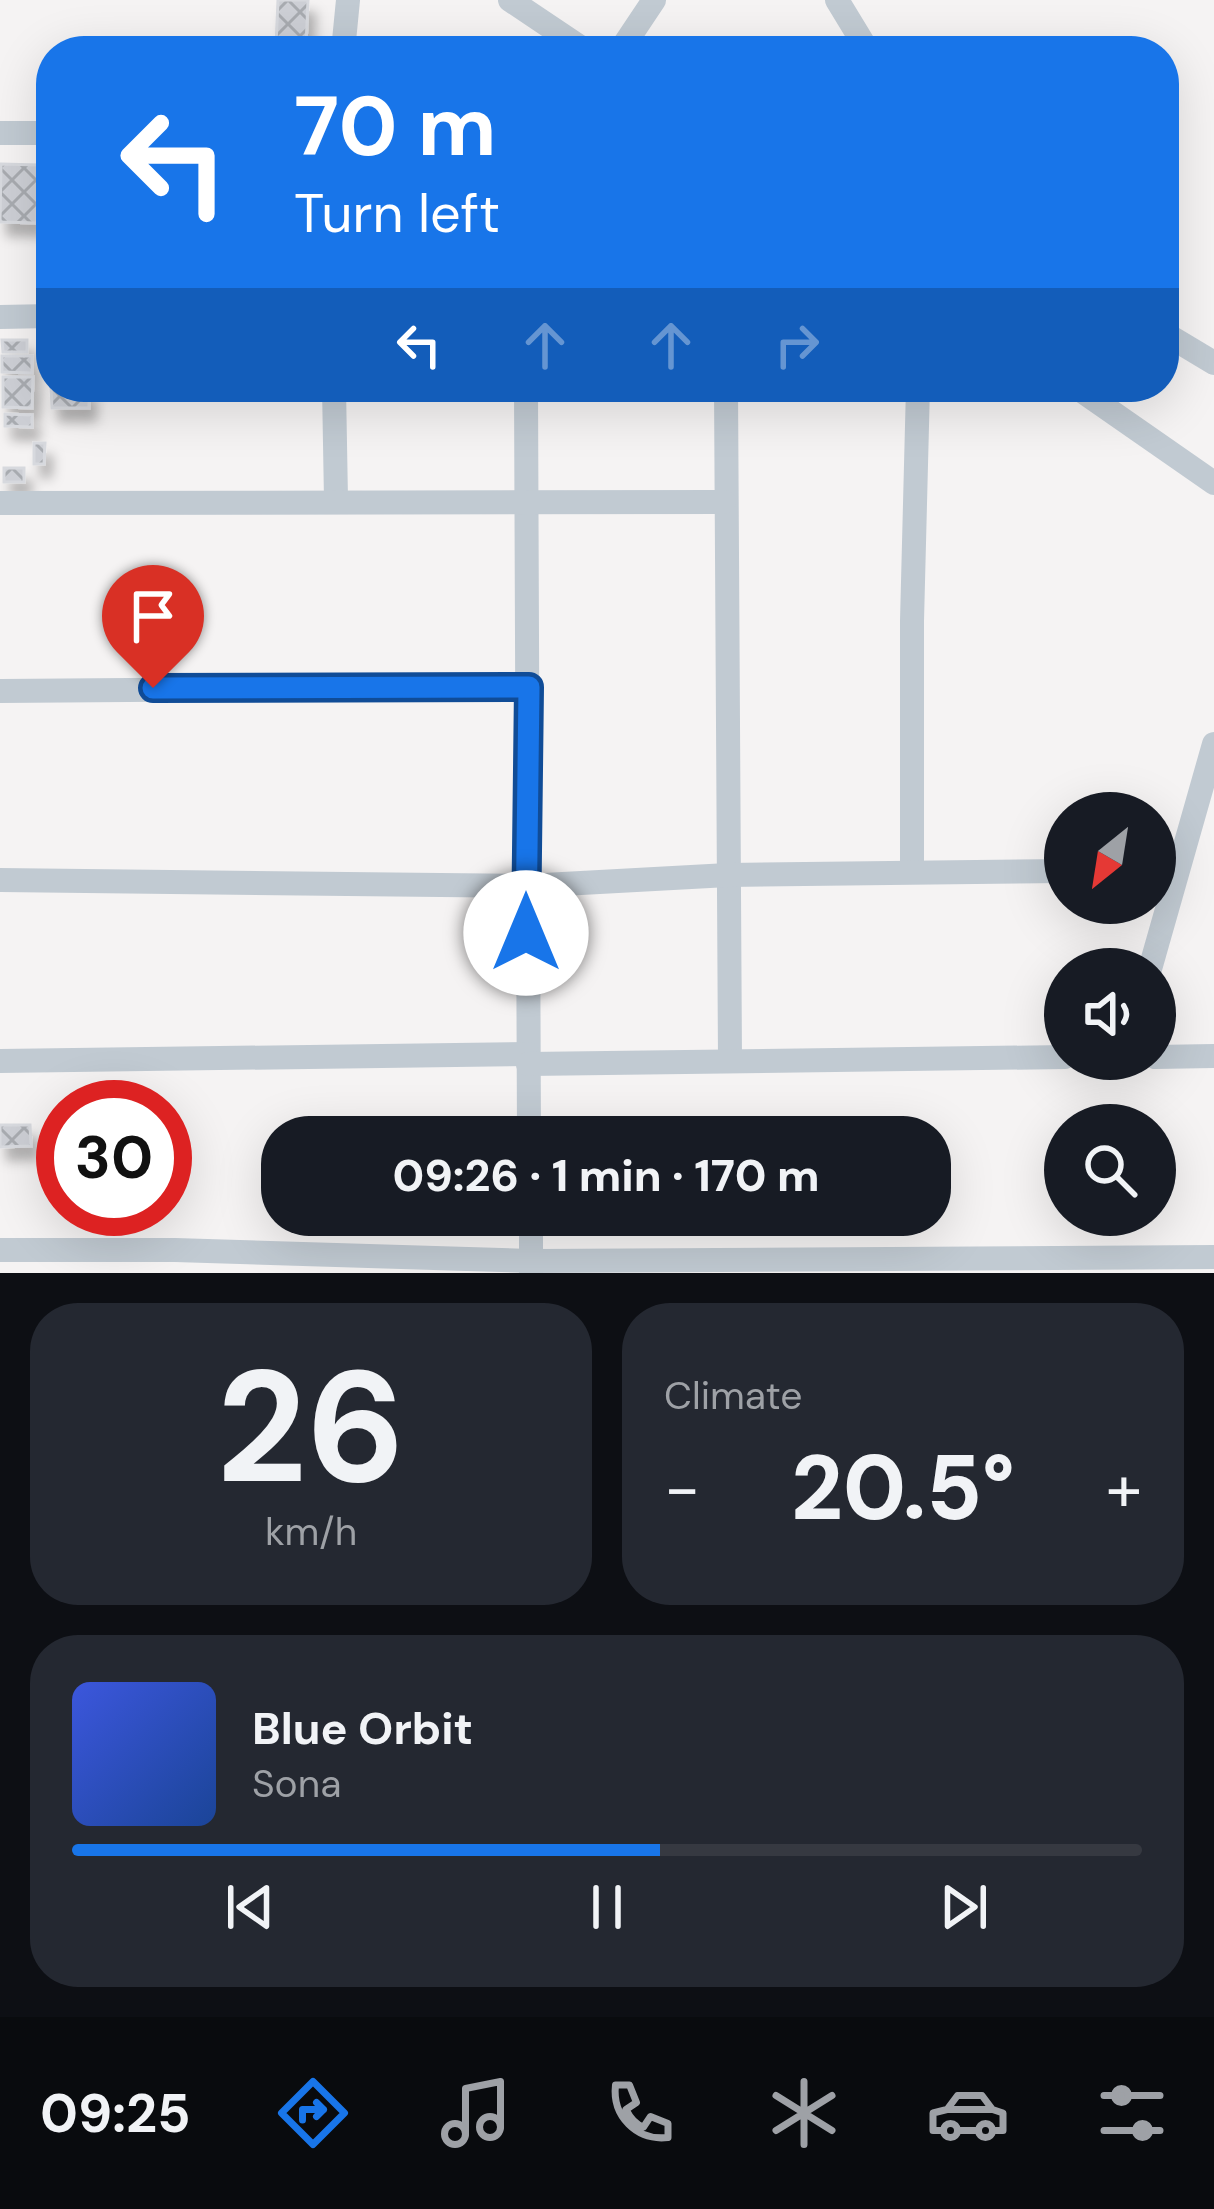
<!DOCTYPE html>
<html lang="en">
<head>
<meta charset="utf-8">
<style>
  body { margin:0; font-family:"DM Sans",sans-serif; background:#242831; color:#f1f3f6; height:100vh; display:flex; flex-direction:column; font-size:45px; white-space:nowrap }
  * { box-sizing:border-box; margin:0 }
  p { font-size:39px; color:#9ea1a6 }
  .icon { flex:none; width:66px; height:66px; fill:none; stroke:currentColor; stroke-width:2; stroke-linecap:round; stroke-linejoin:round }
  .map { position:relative; height:1273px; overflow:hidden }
  .side { display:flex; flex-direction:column; gap:30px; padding:30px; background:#0d0f14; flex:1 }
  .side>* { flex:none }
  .top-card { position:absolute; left:36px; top:36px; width:1143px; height:366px; border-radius:48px; box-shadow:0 12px 48px #0002; background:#1875e9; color:#fff; overflow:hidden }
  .needle { width:78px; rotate:210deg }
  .controls { position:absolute; left:1044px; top:792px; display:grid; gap:24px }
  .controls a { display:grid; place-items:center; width:132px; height:132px; border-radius:50%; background:#171b24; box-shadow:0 12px 48px #0002; font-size:60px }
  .speed { position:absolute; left:36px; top:1080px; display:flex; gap:24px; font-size:60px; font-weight:700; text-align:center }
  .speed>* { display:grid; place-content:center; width:156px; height:156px; border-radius:50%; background:#171b24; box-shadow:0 12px 48px #0002; line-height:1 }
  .speed .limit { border:18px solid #d22; background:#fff; color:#111 }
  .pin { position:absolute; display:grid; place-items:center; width:102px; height:102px; color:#fff; margin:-123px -51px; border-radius:50% 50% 50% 0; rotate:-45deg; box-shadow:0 0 12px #0007 }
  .pin .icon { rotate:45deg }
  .me { position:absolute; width:132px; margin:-66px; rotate:0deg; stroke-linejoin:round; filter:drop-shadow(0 0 9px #0008) }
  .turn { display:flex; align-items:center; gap:42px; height:252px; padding:0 60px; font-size:54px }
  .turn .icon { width:156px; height:156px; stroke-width:2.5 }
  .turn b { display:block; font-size:84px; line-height:102px }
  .lanes { display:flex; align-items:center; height:114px; padding:0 60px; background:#0003; justify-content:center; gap:60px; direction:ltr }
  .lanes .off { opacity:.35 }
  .big { font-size:90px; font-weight:800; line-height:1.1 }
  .side .widget { flex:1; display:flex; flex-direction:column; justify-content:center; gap:18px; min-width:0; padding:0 42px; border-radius:48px; background:#242831 }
  .side .dial { align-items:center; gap:0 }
  .dial b { font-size:156px; line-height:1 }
  .song { display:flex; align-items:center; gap:36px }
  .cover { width:144px; height:144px; border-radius:18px; background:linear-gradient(135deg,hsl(230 70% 55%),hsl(220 70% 35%)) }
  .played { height:12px; border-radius:6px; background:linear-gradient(90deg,#1875e9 55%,#363941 55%) }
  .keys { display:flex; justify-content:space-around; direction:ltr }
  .heat { display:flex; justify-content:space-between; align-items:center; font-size:66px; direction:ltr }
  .side .tiles { flex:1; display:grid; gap:30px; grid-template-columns:1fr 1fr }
  .widget:last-child { grid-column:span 2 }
  .trip { position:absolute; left:261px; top:1116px; width:690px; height:120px; border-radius:48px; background:#171b24; box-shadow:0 12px 48px #0002; font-weight:800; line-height:120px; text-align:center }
  .dock { display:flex; height:192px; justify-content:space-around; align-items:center; background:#090b0e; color:#9ea1a6 }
  .dock .icon { width:84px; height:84px }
  .dock .current { color:#1875e9 }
  .dock b { font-size:54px; color:#f1f3f6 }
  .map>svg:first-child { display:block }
</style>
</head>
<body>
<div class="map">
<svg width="1214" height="1273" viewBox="0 0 1214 1273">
  <defs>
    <pattern id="building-cross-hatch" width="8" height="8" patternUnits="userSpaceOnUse" patternTransform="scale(3)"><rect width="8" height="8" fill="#cdcfd5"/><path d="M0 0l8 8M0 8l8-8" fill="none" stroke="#a8abb0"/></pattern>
    <filter id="shadow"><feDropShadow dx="7" dy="13" stdDeviation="6" flood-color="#0004"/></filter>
  </defs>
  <rect width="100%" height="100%" fill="#f5f3f3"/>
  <g fill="url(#building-cross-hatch)" stroke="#d7d9de" stroke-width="3" filter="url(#shadow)">
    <polygon points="278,0 308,0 306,46 276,45"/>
    <polygon points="1,164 38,165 37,223 0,222"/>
    <polygon points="47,228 51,228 51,279 46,279"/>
    <polygon points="2,340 27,340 27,352 3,352"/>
    <polygon points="2,356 32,356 32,373 2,372"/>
    <polygon points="3,377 33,377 32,408 3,407"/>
    <polygon points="51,387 89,387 89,408 52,408"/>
    <polygon points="5,414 32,415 32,427 5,426"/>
    <polygon points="34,443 45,443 44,464 34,464"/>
    <rect x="4" y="468" width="20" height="14"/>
    <polygon points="0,1125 30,1125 31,1146 0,1147"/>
  </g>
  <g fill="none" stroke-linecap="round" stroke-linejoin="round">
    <g stroke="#c1cad2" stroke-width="24">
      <polyline points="510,0 586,51"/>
      <polyline points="837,0 868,51"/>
      <polyline points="343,51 348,0"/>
      <polyline points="620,51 654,0"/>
      <polyline points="0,133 51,133"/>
      <polyline points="0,317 51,316"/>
      <polyline points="1164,333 1214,363"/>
      <polyline points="334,387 336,500"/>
      <polyline points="526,387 529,1137"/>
      <polyline points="726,387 730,1060"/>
      <polyline points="1076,387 1214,483"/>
      <polyline points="0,503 724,502"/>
      <polyline points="0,691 528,687"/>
      <polyline points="912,870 912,621 918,387"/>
      <polyline points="0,880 526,886 728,875 1065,871"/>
      <polyline points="1150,969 1214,744"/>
      <polyline points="1155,1057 1214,1056"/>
      <polyline points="0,1061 528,1054"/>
      <polyline points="528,1064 1065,1057"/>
      <polyline points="531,1215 531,1273"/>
      <polyline points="0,1250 175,1250 531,1261 1214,1257"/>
    </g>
  </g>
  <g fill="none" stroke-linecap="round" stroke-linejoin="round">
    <defs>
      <polyline id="route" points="153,688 529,687 526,933"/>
    </defs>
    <use href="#route" stroke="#104c97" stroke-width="30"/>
    <use href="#route" stroke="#1875e9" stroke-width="21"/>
  </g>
</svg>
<div class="controls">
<a><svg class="needle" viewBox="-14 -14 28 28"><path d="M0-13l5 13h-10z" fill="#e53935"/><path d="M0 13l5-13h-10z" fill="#9ea1a6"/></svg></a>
<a><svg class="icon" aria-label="sound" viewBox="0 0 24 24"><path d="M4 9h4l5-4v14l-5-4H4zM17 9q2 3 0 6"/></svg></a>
<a><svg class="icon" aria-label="search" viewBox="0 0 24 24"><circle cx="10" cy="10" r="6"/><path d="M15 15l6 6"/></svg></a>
</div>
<div class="speed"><div class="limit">30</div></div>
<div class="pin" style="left:153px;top:688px;background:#d93025"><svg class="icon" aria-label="arrive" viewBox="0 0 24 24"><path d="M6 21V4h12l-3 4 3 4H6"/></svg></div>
<svg class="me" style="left:526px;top:933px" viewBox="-20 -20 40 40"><circle r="19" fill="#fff"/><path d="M0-13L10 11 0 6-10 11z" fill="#1875e9"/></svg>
<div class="trip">09:26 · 1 min · 170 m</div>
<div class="top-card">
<div class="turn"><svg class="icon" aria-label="left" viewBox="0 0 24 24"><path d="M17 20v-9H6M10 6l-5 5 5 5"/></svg><div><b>70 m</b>Turn left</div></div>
<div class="lanes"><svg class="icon" aria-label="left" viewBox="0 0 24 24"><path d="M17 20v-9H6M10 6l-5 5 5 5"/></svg><svg class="icon off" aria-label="ahead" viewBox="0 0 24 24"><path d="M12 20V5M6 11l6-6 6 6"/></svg><svg class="icon off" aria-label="ahead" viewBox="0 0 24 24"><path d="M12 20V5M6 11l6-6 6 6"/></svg><svg class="icon off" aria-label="right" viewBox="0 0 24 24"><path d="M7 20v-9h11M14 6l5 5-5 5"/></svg></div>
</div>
</div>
<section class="side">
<div class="tiles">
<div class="widget dial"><b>26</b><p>km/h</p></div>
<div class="widget"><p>Climate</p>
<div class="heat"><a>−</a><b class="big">20.5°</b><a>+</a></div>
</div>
<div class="widget">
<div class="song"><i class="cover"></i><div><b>Blue Orbit</b><p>Sona</p></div></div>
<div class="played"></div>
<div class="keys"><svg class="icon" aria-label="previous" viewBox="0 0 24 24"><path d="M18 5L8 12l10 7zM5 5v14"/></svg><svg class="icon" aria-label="pause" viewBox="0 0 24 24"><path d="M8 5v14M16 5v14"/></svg><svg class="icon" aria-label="next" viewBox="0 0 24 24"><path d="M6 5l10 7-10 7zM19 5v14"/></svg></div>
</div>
</div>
</section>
<nav class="dock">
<b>09:25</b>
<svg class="icon current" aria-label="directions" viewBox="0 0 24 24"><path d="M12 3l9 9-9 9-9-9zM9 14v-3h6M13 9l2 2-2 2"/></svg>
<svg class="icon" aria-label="music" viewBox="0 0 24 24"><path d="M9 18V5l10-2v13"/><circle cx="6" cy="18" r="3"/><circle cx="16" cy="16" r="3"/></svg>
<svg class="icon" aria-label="phone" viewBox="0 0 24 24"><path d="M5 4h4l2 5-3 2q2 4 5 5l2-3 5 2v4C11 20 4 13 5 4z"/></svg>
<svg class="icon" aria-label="climate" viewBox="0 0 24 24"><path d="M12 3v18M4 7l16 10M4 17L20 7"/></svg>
<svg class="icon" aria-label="car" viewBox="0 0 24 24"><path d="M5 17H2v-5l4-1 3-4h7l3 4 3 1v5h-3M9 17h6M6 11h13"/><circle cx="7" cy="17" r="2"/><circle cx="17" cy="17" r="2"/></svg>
<svg class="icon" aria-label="filters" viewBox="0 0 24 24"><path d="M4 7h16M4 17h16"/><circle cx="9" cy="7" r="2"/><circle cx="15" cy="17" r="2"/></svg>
</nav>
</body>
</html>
